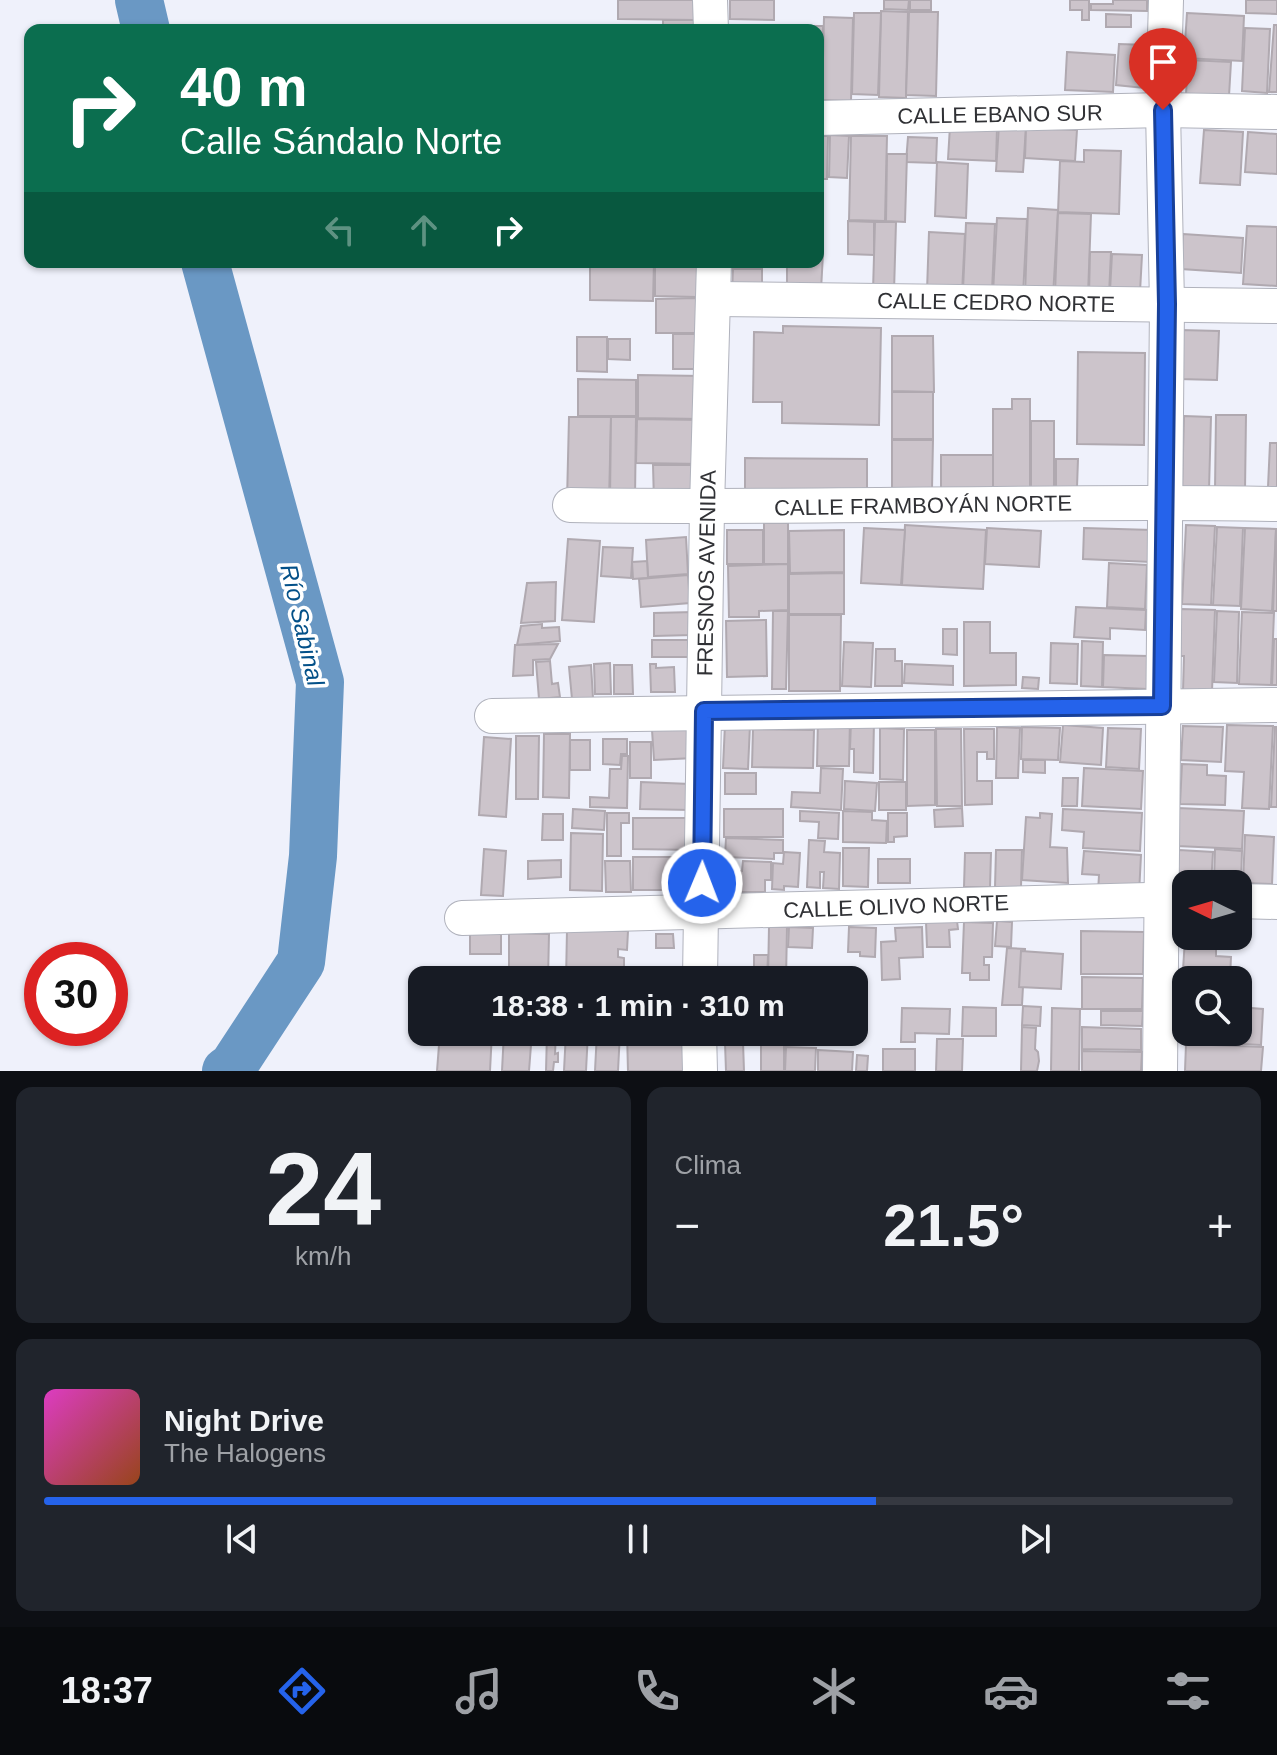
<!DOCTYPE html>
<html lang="es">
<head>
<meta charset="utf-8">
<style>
  body { margin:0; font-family:Arial,sans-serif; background:#20242c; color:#f1f3f6; height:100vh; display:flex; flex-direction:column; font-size:30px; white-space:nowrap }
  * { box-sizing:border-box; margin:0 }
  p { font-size:26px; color:#9ea1a6 }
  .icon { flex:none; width:44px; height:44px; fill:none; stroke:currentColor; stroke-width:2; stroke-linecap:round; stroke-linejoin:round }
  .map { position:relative; height:1071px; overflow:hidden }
  .details { display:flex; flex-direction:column; gap:16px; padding:16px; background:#0d0f14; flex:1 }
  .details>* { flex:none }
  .hud { position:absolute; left:24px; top:24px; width:800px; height:244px; border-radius:16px; box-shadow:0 2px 6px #0004; background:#0b6e4f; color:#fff; overflow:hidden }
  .needle { width:52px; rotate:275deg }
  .buttons { position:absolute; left:1172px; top:870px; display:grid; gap:16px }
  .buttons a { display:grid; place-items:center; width:80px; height:80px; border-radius:16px; background:#171b24; box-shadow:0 2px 6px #0004; font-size:40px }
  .speed { position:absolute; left:24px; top:942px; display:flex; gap:16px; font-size:40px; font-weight:700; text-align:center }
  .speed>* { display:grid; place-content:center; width:104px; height:104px; border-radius:50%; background:#171b24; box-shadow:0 2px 6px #0004; line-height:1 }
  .speed .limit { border:12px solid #d22; background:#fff; color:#111 }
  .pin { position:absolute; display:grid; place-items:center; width:68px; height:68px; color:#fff; margin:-82px -34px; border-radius:50% 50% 50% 0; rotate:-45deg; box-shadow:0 0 8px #0007 }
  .pin .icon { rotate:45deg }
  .me { position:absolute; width:88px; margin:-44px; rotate:1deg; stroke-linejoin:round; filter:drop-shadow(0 0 6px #0008) }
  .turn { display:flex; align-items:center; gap:28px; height:168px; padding:0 24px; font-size:36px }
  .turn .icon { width:104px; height:104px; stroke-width:2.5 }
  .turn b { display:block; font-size:56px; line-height:68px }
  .lanes { display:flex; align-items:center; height:76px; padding:0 24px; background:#0003; justify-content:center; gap:40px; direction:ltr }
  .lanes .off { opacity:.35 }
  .big { font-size:60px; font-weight:600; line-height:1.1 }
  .details .widget { flex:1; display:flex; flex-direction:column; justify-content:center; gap:12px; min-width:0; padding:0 28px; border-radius:16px; background:#20242c }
  .details .dial { align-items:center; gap:0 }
  .dial b { font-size:104px; line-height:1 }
  .song { display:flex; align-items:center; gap:24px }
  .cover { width:96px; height:96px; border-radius:12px; background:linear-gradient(135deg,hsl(310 70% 55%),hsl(20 70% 35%)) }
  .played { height:8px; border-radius:4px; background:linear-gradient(90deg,#2563eb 70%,#363941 70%) }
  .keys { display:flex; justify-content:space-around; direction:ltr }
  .heat { display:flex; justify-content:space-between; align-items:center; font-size:44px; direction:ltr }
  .details .tiles { flex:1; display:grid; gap:16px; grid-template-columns:1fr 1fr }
  .widget:last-child { grid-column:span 2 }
  .trip { position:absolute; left:408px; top:966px; width:460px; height:80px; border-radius:16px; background:#171b24; box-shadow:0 2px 6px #0004; font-weight:600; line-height:80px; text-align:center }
  .tab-bar { display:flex; height:128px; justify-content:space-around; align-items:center; background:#090b0e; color:#9ea1a6 }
  .tab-bar .icon { width:56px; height:56px }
  .tab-bar .current { color:#2563eb }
  .tab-bar b { font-size:36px; color:#f1f3f6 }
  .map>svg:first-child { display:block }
</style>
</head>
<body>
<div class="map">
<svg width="1277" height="1071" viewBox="0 0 1277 1071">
  <rect width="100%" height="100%" fill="#eff1fb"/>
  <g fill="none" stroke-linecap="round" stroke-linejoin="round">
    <g stroke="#6a98c4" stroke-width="48">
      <polyline points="139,0 146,30"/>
      <polyline points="205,262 320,682 313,856 301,962 233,1066 226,1071"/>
    </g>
  </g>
  <g fill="#ccc4cb" stroke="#b0a9b0" stroke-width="2">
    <polygon points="618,0 696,0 696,20 618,19"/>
    <polygon points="730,0 774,0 774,20 730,19"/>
    <polygon points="884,0 909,0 908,10 884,9"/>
    <rect x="910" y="0" width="21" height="10"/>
    <polygon points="1070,0 1089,0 1089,20 1082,20 1082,10 1070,10"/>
    <polygon points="1113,0 1147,0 1147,11 1091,10 1091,4 1113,4"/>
    <polygon points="1246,0 1277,0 1277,14 1246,13"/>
    <polygon points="881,11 908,12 906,98 879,97"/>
    <polygon points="909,12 938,12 936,96 906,95"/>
    <polygon points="854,13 881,13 878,95 852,94"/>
    <polygon points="1187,13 1244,16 1242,61 1184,58"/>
    <polygon points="1106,14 1131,15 1131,27 1106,27"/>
    <polygon points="824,17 853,18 851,101 822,100"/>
    <rect x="663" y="20" width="35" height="10"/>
    <polygon points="1274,25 1277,25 1277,92 1269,92"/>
    <polygon points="801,26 823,26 822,86 818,86 818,30 801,30"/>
    <polygon points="1245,28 1270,29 1267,93 1242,91"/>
    <polygon points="1119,44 1147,45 1144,88 1116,85"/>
    <polygon points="1067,52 1115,55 1113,92 1065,90"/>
    <polygon points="1188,60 1231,62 1229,96 1186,94"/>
    <polygon points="999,125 1026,127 1023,172 996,171"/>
    <polygon points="950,126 997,129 996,161 948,159"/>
    <polygon points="1026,128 1077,130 1075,161 1025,158"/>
    <polygon points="1204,130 1243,132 1240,185 1200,183"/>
    <polygon points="1248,132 1277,134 1277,174 1245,172"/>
    <polygon points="830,135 849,136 847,178 829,177"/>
    <polygon points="818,136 828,136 827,179 818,179"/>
    <polygon points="851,136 887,136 885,221 849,220"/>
    <polygon points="908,137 937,138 936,163 906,162"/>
    <polygon points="1084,150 1121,151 1119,214 1058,212 1060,161 1084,162"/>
    <polygon points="887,154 907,154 905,222 886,221"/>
    <polygon points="937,162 968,164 966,218 935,216"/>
    <polygon points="1028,208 1058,210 1053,297 1025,296"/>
    <polygon points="1058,213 1091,214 1088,295 1055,294"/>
    <polygon points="997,218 1027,219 1023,295 993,293"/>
    <polygon points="848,221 874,222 874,255 848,254"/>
    <polygon points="875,222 896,222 894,292 873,291"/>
    <polygon points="966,223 995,224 992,291 963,290"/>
    <polygon points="1247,226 1277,227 1277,286 1243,284"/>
    <polygon points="929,232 965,234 962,293 927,291"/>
    <polygon points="1183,234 1243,238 1241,273 1181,269"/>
    <polygon points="1090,252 1111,252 1109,295 1089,295"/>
    <polygon points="818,254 823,254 821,290 787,289 787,262 818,262"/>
    <polygon points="1112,254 1142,255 1140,292 1110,291"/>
    <polygon points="590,262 654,262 653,301 590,300"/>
    <polygon points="655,262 697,263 697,297 655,296"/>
    <polygon points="733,269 762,269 762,296 732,295"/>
    <polygon points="696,298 696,333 656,333 656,299"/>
    <polygon points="783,326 881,328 879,425 782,423 782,402 753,402 754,332 783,333"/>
    <polygon points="1180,330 1219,331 1217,380 1179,379"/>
    <rect x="673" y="334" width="31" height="35"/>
    <polygon points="892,336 933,336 934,392 892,391"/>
    <polygon points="577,337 607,337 607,372 577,371"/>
    <polygon points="608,339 630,339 630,360 608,359"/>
    <polygon points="1078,352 1145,353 1144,445 1077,444"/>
    <polygon points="638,375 702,376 701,419 638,418"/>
    <polygon points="578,379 636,380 636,416 578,416"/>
    <rect x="892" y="392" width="41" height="47"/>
    <polygon points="1012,399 1030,399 1030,490 993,490 993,409 1012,409"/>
    <polygon points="1216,415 1246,415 1245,491 1215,490"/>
    <polygon points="1184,416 1211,417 1209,490 1182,490"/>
    <polygon points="569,417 611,417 609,502 567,501"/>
    <polygon points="611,417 636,417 635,499 610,499"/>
    <polygon points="637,419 703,420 703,464 636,463"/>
    <rect x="1031" y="421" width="23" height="68"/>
    <polygon points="892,440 933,440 932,489 892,489"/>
    <polygon points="1270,443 1277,443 1277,487 1268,487"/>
    <rect x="941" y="455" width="52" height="38"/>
    <polygon points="745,458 867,459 867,490 745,489"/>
    <polygon points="1056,459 1078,459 1077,487 1056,487"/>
    <polygon points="653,465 702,465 703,501 654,502"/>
    <rect x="764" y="523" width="24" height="41"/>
    <polygon points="905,525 986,530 983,589 902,585"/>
    <polygon points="1186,525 1215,526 1211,605 1182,604"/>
    <polygon points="1217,527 1243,528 1240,606 1213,605"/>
    <polygon points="864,528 905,530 901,585 861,583"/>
    <polygon points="987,528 1041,531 1039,567 985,564"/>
    <polygon points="1084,528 1152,530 1151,562 1083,559"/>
    <polygon points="1245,528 1276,529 1272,611 1241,609"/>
    <rect x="727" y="530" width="36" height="34"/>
    <polygon points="844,530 844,572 790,573 789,531"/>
    <polygon points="1276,530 1277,530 1277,611 1273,611"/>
    <polygon points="686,537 688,574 648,577 646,540"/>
    <polygon points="568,539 600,541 594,622 562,620"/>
    <polygon points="603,547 633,548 631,578 601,576"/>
    <polygon points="647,561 648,578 633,579 632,562"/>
    <polygon points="1109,563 1147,565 1145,609 1107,607"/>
    <polygon points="788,564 788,610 759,611 759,617 729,617 728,566"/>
    <polygon points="844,573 844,614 789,614 789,574"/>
    <polygon points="688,575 690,603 641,607 639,579"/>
    <polygon points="556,582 555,621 521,623 527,583"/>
    <polygon points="1076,607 1146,610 1145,630 1110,628 1110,639 1074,637"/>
    <polygon points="1181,609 1215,610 1212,691 1183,691 1184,656 1180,656"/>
    <polygon points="773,611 788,611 786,689 772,689"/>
    <polygon points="1217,611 1239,612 1237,683 1214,682"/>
    <polygon points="693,612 693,635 654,636 654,613"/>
    <polygon points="1242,612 1274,613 1271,685 1239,684"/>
    <polygon points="789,615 841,615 840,691 789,691"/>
    <polygon points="766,620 767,676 727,677 726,621"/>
    <polygon points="964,622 990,622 990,653 1016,653 1016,685 964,686"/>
    <polygon points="542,624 542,628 559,627 560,641 517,645 521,626"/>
    <polygon points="943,629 957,629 957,655 943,654"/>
    <polygon points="1274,639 1277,639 1277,685 1272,685"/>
    <rect x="652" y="640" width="40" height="17"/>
    <polygon points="1082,641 1103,642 1102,687 1081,686"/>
    <polygon points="844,642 873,643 871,687 842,686"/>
    <polygon points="1051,643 1078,644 1077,684 1050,683"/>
    <polygon points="558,644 550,659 533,660 533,675 513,676 515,645"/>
    <polygon points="876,649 895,649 895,661 902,661 902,686 875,686"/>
    <polygon points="1104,655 1148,656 1147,689 1103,687"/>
    <polygon points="550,661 552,684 558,683 560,697 539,699 536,662"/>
    <polygon points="610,663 611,694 595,694 594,664"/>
    <polygon points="650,664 656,664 656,668 674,667 675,692 651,692"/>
    <polygon points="905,664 953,666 953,685 904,683"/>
    <polygon points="591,665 593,698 572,699 569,667"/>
    <polygon points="614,665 632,665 633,694 614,694"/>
    <polygon points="1023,677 1039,678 1038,689 1022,688"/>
    <polygon points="818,718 850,719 849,766 817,766"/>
    <polygon points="851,721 874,721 873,773 854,772 854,749 850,749"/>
    <polygon points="725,724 750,725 748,769 723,768"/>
    <polygon points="1063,725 1103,728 1101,765 1060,762"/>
    <polygon points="1227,725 1273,726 1269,809 1242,808 1244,772 1225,771"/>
    <polygon points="1183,726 1223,727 1221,762 1181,760"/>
    <polygon points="997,727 1020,728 1018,778 996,778"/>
    <polygon points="1022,727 1060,728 1058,760 1021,759"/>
    <polygon points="1275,727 1277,727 1277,807 1271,807"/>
    <polygon points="880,728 904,729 903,780 880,779"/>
    <polygon points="1108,728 1141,729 1139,769 1106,767"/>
    <polygon points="692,729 694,758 654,760 652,730"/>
    <polygon points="753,729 814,730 813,768 752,767"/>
    <polygon points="936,729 961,729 962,806 937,806"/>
    <polygon points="964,729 994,729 994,759 987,759 987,752 977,752 977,781 992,781 992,804 965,805"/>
    <polygon points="907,730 935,730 935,805 907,806"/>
    <polygon points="544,734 570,734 569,798 543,797"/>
    <polygon points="516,736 539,736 538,799 516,799"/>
    <polygon points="484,737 511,739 506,817 479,815"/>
    <polygon points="603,739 627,739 627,754 621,754 620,765 603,764"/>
    <rect x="570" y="740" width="20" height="30"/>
    <rect x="630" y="742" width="21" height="36"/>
    <polygon points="622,756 628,756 627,808 590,807 590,797 609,798 610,769 621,769"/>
    <polygon points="1023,760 1045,760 1045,773 1023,772"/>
    <polygon points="1182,764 1207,765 1207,775 1226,776 1225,805 1180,804"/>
    <polygon points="821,768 843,769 841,810 791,807 792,792 820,793"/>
    <polygon points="1084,768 1143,771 1141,809 1082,806"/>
    <rect x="725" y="773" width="31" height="21"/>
    <polygon points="1063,778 1078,778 1077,806 1062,806"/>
    <polygon points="845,781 877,783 875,811 844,809"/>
    <polygon points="641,782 690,784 690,810 640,809"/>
    <rect x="879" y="782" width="27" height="28"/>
    <polygon points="962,808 963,826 935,827 934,810"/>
    <polygon points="1178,808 1244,811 1242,849 1177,846"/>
    <polygon points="573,809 605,811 604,830 572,828"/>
    <rect x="724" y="809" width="59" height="28"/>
    <polygon points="1063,809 1142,813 1140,851 1083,848 1084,832 1062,830"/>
    <polygon points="800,811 839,813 838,839 818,838 819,822 800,821"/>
    <polygon points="843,811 872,812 872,820 887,821 886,843 843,842"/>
    <polygon points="607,813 629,813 629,823 621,823 621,856 607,856"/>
    <polygon points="888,813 907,813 907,836 894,837 894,842 888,842"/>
    <polygon points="1040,813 1052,814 1050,847 1067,848 1068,883 1022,880 1026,817 1040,818"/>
    <polygon points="543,814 563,814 563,840 542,840"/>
    <polygon points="633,818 695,818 695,850 633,849"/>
    <polygon points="571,833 603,834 602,891 570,890"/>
    <polygon points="1245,835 1274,837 1272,884 1243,883"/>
    <polygon points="726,838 783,840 783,853 774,853 774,859 725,857"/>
    <polygon points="809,840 825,841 824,852 840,853 839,889 823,888 824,872 820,872 820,888 807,887"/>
    <polygon points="843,848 869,848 868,887 843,886"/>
    <polygon points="484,849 506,851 503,896 481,895"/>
    <polygon points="1215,849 1242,851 1241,882 1214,881"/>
    <polygon points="996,850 1022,850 1021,887 995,887"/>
    <polygon points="1179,850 1213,852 1211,884 1177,883"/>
    <polygon points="1084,851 1141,855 1139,894 1098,892 1099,875 1082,874"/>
    <polygon points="784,852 800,853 798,887 784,886 784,890 772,889 773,863 783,864"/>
    <polygon points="965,853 991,853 990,887 964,887"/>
    <rect x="633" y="857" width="57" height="33"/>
    <rect x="878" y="859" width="32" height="24"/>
    <polygon points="561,860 561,877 528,879 528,861"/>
    <polygon points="605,861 630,861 631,892 606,892"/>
    <polygon points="743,861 771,862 771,880 765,880 765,892 730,892 730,871 742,871"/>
    <polygon points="957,921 958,929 949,930 950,947 927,947 926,922"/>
    <polygon points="997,921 1012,922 1011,947 995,946"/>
    <polygon points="964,922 993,923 992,957 984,957 984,965 989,965 989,980 970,980 970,973 962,973"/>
    <polygon points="1186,923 1186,936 1238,936 1238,926 1242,926 1241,940 1216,939 1216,956 1231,957 1230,978 1186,980 1186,1001 1181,1001"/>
    <polygon points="769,927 787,927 786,980 768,980"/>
    <polygon points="789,927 813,928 812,948 788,947"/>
    <polygon points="849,927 876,928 875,957 860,956 860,952 848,952"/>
    <polygon points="922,927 923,957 899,958 900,979 882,980 881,942 896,941 895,928"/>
    <rect x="470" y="930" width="31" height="24"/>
    <polygon points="567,930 628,931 627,950 618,949 618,957 624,958 624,974 604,973 603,980 566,980"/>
    <polygon points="1081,931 1144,932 1143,974 1081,974"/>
    <polygon points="509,933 549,934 548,980 509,980"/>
    <polygon points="656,934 673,934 674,948 656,948"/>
    <polygon points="1007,948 1025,949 1022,1005 1002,1005"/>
    <polygon points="1021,951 1063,954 1061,989 1019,987"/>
    <polygon points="754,955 768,955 767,980 725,980 725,968 754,968"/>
    <polygon points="678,967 679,980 649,980 649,968"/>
    <polygon points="1082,977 1143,978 1142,1009 1082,1009"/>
    <polygon points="1023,1006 1041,1007 1040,1026 1022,1025"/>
    <polygon points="963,1007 996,1008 996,1036 962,1036"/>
    <polygon points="1238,1007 1263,1009 1261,1045 1186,1041 1186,1032 1238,1032"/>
    <polygon points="902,1008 950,1009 949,1034 915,1033 915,1042 901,1042"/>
    <polygon points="1052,1008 1080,1009 1079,1071 1051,1071"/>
    <polygon points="1101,1011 1143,1011 1142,1026 1101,1025"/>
    <polygon points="1022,1027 1036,1028 1035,1049 1038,1052 1039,1061 1037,1071 1021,1071"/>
    <polygon points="1082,1027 1141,1029 1141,1050 1082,1049"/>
    <polygon points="440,1032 492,1032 490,1071 437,1071"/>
    <polygon points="504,1032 532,1032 529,1071 502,1071"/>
    <polygon points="547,1032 556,1032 555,1054 558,1053 558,1062 554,1062 553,1071 546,1071"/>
    <polygon points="566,1032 588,1032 586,1071 564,1071"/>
    <polygon points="597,1032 620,1032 618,1071 595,1071"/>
    <polygon points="627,1032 692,1032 692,1071 628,1071"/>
    <rect x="725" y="1032" width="34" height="5"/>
    <rect x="761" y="1032" width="23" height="39"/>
    <polygon points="937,1039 963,1039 962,1071 936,1071"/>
    <polygon points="743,1042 744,1071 726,1071 725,1043"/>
    <polygon points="1186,1044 1263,1047 1261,1071 1185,1071"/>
    <polygon points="786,1047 816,1048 815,1071 785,1071"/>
    <rect x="883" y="1049" width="32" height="22"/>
    <polygon points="818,1050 853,1052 852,1071 818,1071"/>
    <polygon points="1082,1051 1142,1052 1141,1071 1082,1071"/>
    <polygon points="857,1055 868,1056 867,1071 856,1071"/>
  </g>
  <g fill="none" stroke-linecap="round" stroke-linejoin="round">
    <defs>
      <g id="minor">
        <polyline points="710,0 711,30"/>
        <polyline points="818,118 1163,110 1277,112"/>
        <polyline points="715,299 1277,306"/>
        <path d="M570,505C806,509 1041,500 1277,504"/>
        <polyline points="492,716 1277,705"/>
        <polyline points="1238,901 1277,902"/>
        <polyline points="462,918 1186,899"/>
        <polyline points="700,980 707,507 714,262"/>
        <polyline points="699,1032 700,1071"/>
        <polyline points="1160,1071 1167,304 1163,110 1166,0"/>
      </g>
    </defs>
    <use href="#minor" stroke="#b0b2bc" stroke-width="36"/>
    <use href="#minor" stroke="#fff" stroke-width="34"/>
  </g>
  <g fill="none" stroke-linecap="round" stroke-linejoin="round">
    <defs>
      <polyline id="route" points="702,883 704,711 1162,706 1167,304 1163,110"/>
    </defs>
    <use href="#route" stroke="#184099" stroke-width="20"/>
    <use href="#route" stroke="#2563eb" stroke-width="14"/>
  </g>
  <g text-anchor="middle" stroke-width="7" stroke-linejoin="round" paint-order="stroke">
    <g font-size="22" fill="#303135" stroke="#fff">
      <text transform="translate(1000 114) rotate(-1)" y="8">CALLE EBANO SUR</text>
      <text transform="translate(996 302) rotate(1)" y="8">CALLE CEDRO NORTE</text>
      <text transform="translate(923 505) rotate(-1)" y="8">CALLE FRAMBOYÁN NORTE</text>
      <text transform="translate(706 573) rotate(-89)" y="8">FRESNOS AVENIDA</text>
      <text transform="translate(896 906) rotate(-2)" y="8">CALLE OLIVO NORTE</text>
    </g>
    <g font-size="24" font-style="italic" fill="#035088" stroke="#fff">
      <text transform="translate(302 625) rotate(77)" y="8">Río Sabinal</text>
    </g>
  </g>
</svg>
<div class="buttons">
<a><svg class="needle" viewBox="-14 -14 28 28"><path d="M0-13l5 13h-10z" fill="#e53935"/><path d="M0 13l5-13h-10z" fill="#9ea1a6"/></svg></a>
<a><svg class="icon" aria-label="search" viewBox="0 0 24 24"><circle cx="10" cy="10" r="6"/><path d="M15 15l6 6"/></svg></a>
</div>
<div class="speed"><div class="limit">30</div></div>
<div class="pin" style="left:1163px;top:110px;background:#d93025"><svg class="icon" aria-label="arrive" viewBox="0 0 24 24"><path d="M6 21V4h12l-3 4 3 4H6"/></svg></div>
<svg class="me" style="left:702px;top:883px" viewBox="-20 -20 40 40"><circle r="17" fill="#2563eb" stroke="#fff" stroke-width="3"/><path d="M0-11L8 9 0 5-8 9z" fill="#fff"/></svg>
<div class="trip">18:38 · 1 min · 310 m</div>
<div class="hud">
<div class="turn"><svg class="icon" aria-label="right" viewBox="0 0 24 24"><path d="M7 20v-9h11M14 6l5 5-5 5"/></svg><div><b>40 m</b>Calle Sándalo Norte</div></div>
<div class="lanes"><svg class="icon off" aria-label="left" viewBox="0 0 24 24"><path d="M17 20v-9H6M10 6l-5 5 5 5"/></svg><svg class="icon off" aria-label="ahead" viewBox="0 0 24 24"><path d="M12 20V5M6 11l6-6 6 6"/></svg><svg class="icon" aria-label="right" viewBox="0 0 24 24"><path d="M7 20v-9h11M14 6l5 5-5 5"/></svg></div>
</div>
</div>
<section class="details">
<div class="tiles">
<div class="widget dial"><b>24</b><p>km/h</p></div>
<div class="widget"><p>Clima</p>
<div class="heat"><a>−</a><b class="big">21.5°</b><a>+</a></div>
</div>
<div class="widget">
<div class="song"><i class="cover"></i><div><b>Night Drive</b><p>The Halogens</p></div></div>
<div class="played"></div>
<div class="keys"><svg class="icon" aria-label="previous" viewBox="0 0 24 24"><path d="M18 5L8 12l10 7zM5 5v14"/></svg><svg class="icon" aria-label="pause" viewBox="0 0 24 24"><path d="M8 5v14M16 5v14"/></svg><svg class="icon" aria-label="next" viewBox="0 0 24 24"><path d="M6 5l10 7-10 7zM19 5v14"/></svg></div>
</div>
</div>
</section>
<nav class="tab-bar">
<b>18:37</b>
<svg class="icon current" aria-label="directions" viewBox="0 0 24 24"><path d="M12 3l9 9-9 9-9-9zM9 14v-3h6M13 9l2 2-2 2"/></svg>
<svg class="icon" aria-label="music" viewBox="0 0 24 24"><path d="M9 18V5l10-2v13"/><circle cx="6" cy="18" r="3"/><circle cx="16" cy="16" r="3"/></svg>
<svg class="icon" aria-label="phone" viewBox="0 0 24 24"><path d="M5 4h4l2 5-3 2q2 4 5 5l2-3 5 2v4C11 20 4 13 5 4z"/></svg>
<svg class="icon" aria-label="climate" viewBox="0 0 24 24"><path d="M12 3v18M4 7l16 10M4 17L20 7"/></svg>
<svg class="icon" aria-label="car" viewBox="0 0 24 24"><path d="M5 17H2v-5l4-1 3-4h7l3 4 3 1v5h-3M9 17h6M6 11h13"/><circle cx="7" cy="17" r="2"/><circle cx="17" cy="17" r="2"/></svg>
<svg class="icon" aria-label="filters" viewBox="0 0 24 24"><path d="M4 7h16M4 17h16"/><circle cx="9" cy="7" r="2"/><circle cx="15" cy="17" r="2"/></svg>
</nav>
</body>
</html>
